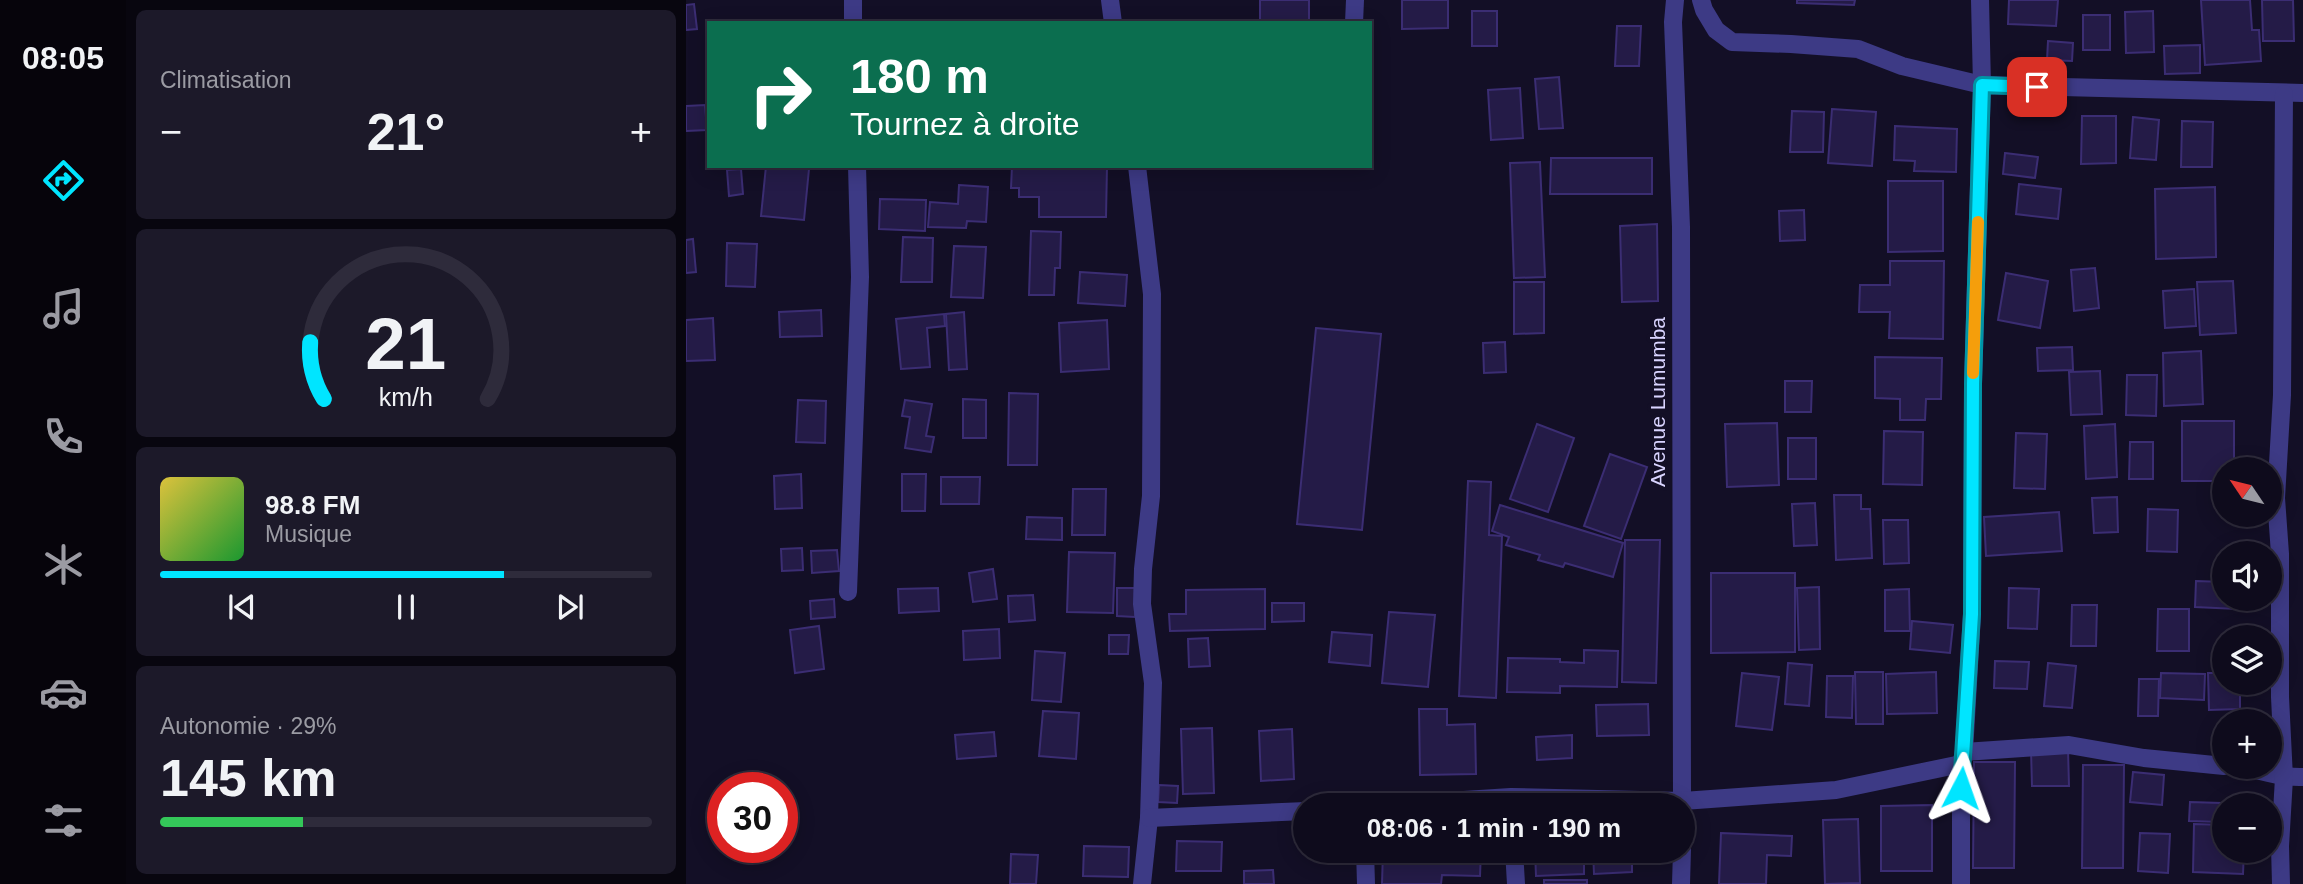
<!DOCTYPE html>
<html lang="fr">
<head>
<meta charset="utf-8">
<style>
  body { margin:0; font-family:Arial,sans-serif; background:#1c1929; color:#f1f3f6; height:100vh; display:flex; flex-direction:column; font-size:26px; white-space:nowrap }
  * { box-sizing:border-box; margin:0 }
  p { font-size:23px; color:#9b9ba3 }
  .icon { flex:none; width:38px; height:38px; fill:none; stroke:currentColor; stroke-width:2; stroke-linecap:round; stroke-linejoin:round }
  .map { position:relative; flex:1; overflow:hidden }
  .details { display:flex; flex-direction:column; gap:10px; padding:10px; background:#08060f; width:560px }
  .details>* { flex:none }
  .hud { position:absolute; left:21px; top:21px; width:665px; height:147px; border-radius:0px; box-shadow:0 4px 18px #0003,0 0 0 2px #2e2b3b; background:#0b6e4f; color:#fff; overflow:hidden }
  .needle { width:46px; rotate:305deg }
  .controls { position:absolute; left:1526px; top:457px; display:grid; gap:14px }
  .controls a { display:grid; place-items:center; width:70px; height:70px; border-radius:50%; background:#0e0b1c; box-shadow:0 4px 18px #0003,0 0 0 2px #2e2b3b; font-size:35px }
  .speed { position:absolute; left:21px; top:772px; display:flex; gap:14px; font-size:35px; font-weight:700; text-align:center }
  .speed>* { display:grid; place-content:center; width:91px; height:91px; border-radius:50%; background:#0e0b1c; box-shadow:0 4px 18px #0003,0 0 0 2px #2e2b3b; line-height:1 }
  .speed .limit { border:10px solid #d22; background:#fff; color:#111 }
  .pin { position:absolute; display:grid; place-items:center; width:60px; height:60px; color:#fff; margin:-30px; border-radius:14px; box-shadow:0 4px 10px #0006 }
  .me { position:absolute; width:77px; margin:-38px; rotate:4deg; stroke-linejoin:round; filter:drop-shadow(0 0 5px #0008) }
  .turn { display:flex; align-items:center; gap:24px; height:147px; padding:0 28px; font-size:32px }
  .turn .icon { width:91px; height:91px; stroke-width:2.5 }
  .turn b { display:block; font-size:49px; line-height:60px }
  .big { font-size:52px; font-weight:700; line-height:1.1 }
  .details .widget { flex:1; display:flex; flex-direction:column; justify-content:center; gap:10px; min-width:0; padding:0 24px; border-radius:10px; background:#1c1929 }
  .details .dial { align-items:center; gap:0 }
  .dial svg { height:182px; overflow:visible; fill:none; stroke:#2e2b3b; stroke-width:7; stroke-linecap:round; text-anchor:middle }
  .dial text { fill:#f1f3f6; stroke:none }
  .song { display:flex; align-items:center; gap:21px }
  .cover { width:84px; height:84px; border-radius:10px; background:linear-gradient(135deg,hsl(50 70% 55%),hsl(130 70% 35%)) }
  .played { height:7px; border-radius:4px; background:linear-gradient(90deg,#00e5ff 70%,#2e2b3b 70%) }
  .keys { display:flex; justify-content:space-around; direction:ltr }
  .heat { display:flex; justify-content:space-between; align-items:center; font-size:38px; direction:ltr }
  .charge { height:10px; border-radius:5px; background:linear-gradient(90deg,#34c759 29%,#2e2b3b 0) }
  .trip { position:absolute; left:607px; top:793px; width:402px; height:70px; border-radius:35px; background:#0e0b1c; box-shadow:0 4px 18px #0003,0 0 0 2px #2e2b3b; font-weight:700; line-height:70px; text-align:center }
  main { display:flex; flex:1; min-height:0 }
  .menu { display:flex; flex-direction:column; width:126px; justify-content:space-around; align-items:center; background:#06040b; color:#9b9ba3 }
  .menu .icon { width:49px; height:49px }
  .menu .current { color:#00e5ff }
  .menu b { font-size:32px; color:#f1f3f6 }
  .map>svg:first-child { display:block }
</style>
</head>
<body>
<main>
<nav class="menu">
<b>08:05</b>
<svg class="icon current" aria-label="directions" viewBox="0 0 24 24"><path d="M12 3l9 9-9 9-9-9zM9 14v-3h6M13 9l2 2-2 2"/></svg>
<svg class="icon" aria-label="music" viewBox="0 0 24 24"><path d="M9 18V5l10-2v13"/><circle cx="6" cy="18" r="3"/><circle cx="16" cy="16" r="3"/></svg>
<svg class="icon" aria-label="phone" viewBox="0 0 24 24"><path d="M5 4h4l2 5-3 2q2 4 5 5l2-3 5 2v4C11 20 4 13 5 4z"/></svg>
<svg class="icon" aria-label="climate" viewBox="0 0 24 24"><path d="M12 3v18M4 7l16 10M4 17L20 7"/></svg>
<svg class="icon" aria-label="car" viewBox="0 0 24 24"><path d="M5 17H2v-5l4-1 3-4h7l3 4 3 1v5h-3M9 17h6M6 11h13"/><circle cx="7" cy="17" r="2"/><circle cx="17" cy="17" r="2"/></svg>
<svg class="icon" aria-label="filters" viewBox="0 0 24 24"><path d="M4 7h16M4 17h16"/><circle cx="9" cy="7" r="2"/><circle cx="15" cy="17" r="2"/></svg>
</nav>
<section class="details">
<div class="widget"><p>Climatisation</p>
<div class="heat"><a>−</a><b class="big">21°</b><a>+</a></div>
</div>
<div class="widget dial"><svg viewBox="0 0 100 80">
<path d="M14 69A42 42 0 1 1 86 69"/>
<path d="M14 69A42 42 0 0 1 8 44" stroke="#00e5ff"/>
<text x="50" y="56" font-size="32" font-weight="700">21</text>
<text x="50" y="72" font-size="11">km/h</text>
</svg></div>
<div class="widget">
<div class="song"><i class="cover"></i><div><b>98.8 FM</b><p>Musique</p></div></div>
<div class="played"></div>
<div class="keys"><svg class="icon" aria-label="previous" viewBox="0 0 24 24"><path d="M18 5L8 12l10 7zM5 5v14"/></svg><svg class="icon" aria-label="pause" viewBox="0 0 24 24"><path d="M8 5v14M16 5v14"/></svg><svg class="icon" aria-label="next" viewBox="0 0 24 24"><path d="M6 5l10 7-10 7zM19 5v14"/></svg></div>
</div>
<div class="widget"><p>Autonomie · 29%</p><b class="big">145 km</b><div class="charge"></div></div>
</section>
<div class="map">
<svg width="1617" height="884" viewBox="0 0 1617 884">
  <rect width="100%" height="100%" fill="#130f26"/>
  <g fill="#241b47" stroke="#3b2d73" stroke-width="2">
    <rect x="574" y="0" width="49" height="23"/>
    <polygon points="716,0 762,0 762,28 716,29"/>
    <polygon points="1111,0 1169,0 1168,5 1111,3"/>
    <polygon points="1323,0 1372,0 1370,26 1322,24"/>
    <polygon points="1515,0 1564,0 1566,30 1573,30 1575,61 1519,65"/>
    <polygon points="1576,0 1607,0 1608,41 1577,41"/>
    <polygon points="8,4 11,29 0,30 0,5"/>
    <rect x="786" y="11" width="25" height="35"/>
    <polygon points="1467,11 1468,52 1440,53 1439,12"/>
    <rect x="1397" y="15" width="27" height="35"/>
    <polygon points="931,26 955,26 953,66 929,66"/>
    <polygon points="1362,41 1387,43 1386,61 1361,60"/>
    <polygon points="1514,45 1514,73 1479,74 1478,46"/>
    <polygon points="873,77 877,128 853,129 849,79"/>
    <polygon points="834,88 837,138 805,140 802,90"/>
    <polygon points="19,105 21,130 0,131 0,106"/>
    <polygon points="1146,109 1190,112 1186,166 1142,163"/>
    <polygon points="1106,111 1138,112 1137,152 1104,152"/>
    <polygon points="1396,116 1430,116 1430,163 1395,164"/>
    <polygon points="1447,117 1473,120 1470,160 1444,158"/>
    <polygon points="1496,121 1527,122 1526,167 1495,167"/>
    <polygon points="1209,126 1271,129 1270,172 1228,171 1229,161 1208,160"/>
    <polygon points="1319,153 1352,157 1349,178 1317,174"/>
    <polygon points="865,158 966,158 966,194 864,194"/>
    <polygon points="854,162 859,277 828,278 824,163"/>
    <polygon points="80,166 123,169 118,220 75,216"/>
    <polygon points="326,166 421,166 420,217 353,217 353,197 333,197 333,188 325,188"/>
    <polygon points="55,169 57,194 43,196 41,170"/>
    <polygon points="1202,181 1257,181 1257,251 1202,252"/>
    <polygon points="1333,184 1375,189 1372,219 1330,214"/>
    <polygon points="273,185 302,187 300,222 281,221 280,228 242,227 244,202 272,204"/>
    <polygon points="1529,187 1530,257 1470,259 1469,189"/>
    <polygon points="194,199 240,200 239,231 193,229"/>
    <polygon points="1118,210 1119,240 1094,241 1093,211"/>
    <polygon points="971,224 972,301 936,302 934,226"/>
    <polygon points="345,231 375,232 374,268 369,268 368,295 343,295"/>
    <polygon points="217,237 247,238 246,282 215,282"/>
    <polygon points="7,239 10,272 0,273 0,240"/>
    <polygon points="41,243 71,244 69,287 40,286"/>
    <polygon points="268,246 300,247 297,298 265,297"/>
    <polygon points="1204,261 1258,261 1257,339 1203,338 1204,312 1173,312 1174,285 1204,285"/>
    <polygon points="1409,268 1413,308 1388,311 1385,270"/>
    <polygon points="394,272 441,275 439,306 392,303"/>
    <polygon points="1320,273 1362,281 1354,328 1312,320"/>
    <polygon points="1547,281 1550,333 1514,335 1511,282"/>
    <polygon points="828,282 858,282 858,333 828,334"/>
    <polygon points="1508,289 1510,326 1479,328 1477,291"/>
    <polygon points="135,310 136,336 94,337 93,312"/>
    <polygon points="278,312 281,369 263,370 260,314"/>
    <polygon points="258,314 259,326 241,328 244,367 215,369 210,319"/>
    <polygon points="27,318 29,360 0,361 0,320"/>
    <polygon points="421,320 423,369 375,372 373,323"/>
    <polygon points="630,328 695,334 676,530 611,524"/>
    <polygon points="819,342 820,372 798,373 797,343"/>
    <polygon points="1386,347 1387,370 1352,371 1351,348"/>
    <polygon points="1515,351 1517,404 1478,406 1477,353"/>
    <polygon points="1189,357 1256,358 1255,399 1240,399 1239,420 1214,420 1214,399 1189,398"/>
    <polygon points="1414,371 1416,414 1385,415 1383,372"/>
    <polygon points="1441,375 1471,375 1470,416 1440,415"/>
    <polygon points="1099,381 1126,381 1125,412 1099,412"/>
    <polygon points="323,393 352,394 351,465 322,465"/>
    <polygon points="277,399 300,400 300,438 277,438"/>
    <polygon points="112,400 140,401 139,443 110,442"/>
    <polygon points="219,400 246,404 240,436 248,437 245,452 219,448 224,417 216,416"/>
    <polygon points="1496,421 1548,421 1548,469 1538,469 1538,481 1496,481"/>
    <polygon points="1091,423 1093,485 1041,487 1039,424"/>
    <polygon points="851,424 888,438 862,512 824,499"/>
    <polygon points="1429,424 1431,477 1400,479 1398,426"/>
    <polygon points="1198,431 1237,432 1236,485 1197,484"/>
    <polygon points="1330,433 1361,434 1359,489 1328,488"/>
    <rect x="1102" y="438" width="28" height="41"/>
    <polygon points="1444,442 1467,442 1467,479 1443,479"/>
    <polygon points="924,454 961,467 935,539 898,526"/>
    <polygon points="115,474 116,508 89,509 88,476"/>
    <polygon points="216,474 240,474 239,511 216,511"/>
    <polygon points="255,477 294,477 293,504 255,504"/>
    <polygon points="782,481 805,482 803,535 816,536 810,698 773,696"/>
    <polygon points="387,489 420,489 419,535 386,535"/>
    <polygon points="1148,495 1175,495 1175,509 1184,509 1186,558 1150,560"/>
    <polygon points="1431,497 1432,532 1408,533 1406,498"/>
    <polygon points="1129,503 1131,545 1108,546 1106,504"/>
    <polygon points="814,505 937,543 927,577 879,563 877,567 852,560 854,555 820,545 823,537 806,531"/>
    <polygon points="1462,509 1492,510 1491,552 1461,551"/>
    <polygon points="1373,512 1376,551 1300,556 1298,517"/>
    <polygon points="341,517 376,518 376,540 340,539"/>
    <polygon points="1197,520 1222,520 1223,563 1198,564"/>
    <polygon points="939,540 974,540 970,683 936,682"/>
    <polygon points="116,548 117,570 96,571 95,549"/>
    <polygon points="151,550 153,571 126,573 125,551"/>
    <polygon points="383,552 429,553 427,613 381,612"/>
    <polygon points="307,569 311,599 287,602 283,573"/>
    <polygon points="1025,573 1109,573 1109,652 1025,653"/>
    <polygon points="1510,581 1538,582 1538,598 1551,598 1551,609 1509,607"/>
    <polygon points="1133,587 1134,649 1113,650 1111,588"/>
    <polygon points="252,588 253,611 213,613 212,589"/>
    <polygon points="431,588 450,588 449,617 431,616"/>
    <polygon points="1323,588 1353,589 1351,629 1322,628"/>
    <polygon points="579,589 579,629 484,631 483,614 500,614 500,590"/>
    <polygon points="1223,589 1224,631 1199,631 1199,590"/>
    <polygon points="347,595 349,620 323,622 322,596"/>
    <polygon points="148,599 149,617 125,619 124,601"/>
    <polygon points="586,603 618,603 618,621 586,622"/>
    <polygon points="1386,605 1411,605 1410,646 1385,646"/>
    <polygon points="1472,609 1503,609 1503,651 1471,651"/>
    <polygon points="703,612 749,615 742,687 696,683"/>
    <polygon points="1226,621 1267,625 1264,653 1224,649"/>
    <polygon points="133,626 138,669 109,673 104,630"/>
    <polygon points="313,629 314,658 278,660 277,631"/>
    <polygon points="646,632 686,635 684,666 643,662"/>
    <polygon points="423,635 443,635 442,654 423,654"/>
    <polygon points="522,638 524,666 503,667 502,639"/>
    <polygon points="898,650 932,651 931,687 874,686 874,693 821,692 822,658 874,659 874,662 898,663"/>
    <polygon points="349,651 379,653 375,702 346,700"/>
    <polygon points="1309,661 1343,662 1341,689 1308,688"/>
    <polygon points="1102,663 1126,665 1123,706 1099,704"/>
    <polygon points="1362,663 1390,666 1386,708 1358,706"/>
    <polygon points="1169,672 1197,672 1197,724 1170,724"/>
    <polygon points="1250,672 1251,713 1201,714 1200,674"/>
    <polygon points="1056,673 1093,677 1086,730 1050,726"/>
    <polygon points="1475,673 1519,674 1518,700 1474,698"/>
    <polygon points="1522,673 1538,673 1538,682 1554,682 1554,709 1523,710"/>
    <polygon points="1141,676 1167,676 1166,718 1140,717"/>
    <polygon points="1453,679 1473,679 1472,716 1452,716"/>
    <polygon points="962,704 963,735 911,736 910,705"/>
    <polygon points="733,709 761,709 761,725 789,724 790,774 734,775"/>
    <polygon points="357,711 393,713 390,759 353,756"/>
    <polygon points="526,728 528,793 497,794 495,729"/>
    <polygon points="606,729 608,779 575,781 573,731"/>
    <polygon points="308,732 310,756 271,759 269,735"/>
    <polygon points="886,735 886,758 851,760 850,737"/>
    <polygon points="1382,749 1383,786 1346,786 1345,750"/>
    <polygon points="1288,762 1329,762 1328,868 1287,868"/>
    <polygon points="1397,765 1438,765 1437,868 1396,868"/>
    <polygon points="1447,772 1478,775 1476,805 1444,802"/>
    <polygon points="473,785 492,786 491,803 472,802"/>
    <polygon points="1504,802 1535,803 1535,822 1503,821"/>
    <polygon points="1246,805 1246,871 1195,871 1195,806"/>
    <polygon points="1172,819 1174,883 1139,884 1137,820"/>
    <polygon points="1508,824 1538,825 1538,850 1558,850 1557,874 1507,872"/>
    <polygon points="1035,833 1106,836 1105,856 1081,855 1080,884 1033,884"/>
    <polygon points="1454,833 1484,834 1482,873 1452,871"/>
    <polygon points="491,841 536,842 535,871 490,871"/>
    <polygon points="398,846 443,847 442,877 397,876"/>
    <polygon points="697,850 795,850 794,876 756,875 755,884 696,884"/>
    <polygon points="849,850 898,850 898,874 850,876"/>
    <polygon points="907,850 954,850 954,860 946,861 946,872 908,874"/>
    <polygon points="325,854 352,855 350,884 324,884"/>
    <polygon points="587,870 588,884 558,884 558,871"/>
    <rect x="858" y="880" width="43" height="4"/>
  </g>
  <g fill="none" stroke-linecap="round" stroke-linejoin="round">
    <g stroke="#3d3a85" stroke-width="18">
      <polyline points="424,0 427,23"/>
      <polyline points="989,0 987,22 995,227 996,805"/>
      <polyline points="1015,0 1018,10 1030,30 1046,42 1105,44 1172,49 1216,66 1296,85 1617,93"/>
      <polyline points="167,23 167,0"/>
      <polyline points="668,23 669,0"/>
      <polyline points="451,166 466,294 465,496 457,569 456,604 467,683 463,818 456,884"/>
      <polyline points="162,592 174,277 171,166"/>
      <polyline points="1278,752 1383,745 1458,758 1538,766"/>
      <path d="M1549,766C1573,769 1592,778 1617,777"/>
      <polyline points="699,805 825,797 997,801 1150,790 1275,764"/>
      <polyline points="463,818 620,811"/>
      <polyline points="679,850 680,884"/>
      <polyline points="828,850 830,884"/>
      <polyline points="995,884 996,850"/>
      <polyline points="1275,884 1275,764 1278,752 1286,614 1287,384 1296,85 1294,0"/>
      <polyline points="1595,884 1594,846 1598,778 1594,697 1594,554 1590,498 1596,395 1598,94"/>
    </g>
  </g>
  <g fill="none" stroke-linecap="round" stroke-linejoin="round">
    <defs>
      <polyline id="route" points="1275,788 1286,614 1287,384 1296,85 1351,87"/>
    </defs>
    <use href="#route" stroke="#0095a6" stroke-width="18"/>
    <use href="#route" stroke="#00e5ff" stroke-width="12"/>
    <polyline stroke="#f59e0b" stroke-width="12" points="1287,373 1292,222"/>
  </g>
  <g text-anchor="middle" stroke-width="7" stroke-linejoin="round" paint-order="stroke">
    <g font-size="21" fill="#d9d4ff" stroke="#130f26">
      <text transform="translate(972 402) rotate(-90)" y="7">Avenue Lumumba</text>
    </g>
  </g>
</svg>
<div class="controls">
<a><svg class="needle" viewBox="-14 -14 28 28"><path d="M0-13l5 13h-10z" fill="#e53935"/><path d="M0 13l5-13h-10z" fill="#9b9ba3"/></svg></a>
<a><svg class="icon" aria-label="sound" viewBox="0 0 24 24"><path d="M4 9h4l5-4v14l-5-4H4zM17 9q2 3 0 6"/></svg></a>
<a><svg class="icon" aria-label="layers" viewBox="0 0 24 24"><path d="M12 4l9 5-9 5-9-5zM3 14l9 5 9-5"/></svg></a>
<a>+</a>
<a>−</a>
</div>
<div class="speed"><div class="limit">30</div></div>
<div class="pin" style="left:1351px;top:87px;background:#d93025"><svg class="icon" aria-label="arrive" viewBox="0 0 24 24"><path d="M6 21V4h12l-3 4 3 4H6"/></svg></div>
<svg class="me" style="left:1275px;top:788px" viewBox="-20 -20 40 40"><path d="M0-17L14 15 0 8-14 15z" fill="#00e5ff" stroke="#fff" stroke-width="4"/></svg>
<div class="trip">08:06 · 1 min · 190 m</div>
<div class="hud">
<div class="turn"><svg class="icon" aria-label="right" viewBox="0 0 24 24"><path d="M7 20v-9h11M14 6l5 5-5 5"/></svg><div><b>180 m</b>Tournez à droite</div></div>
</div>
</div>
</main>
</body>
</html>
